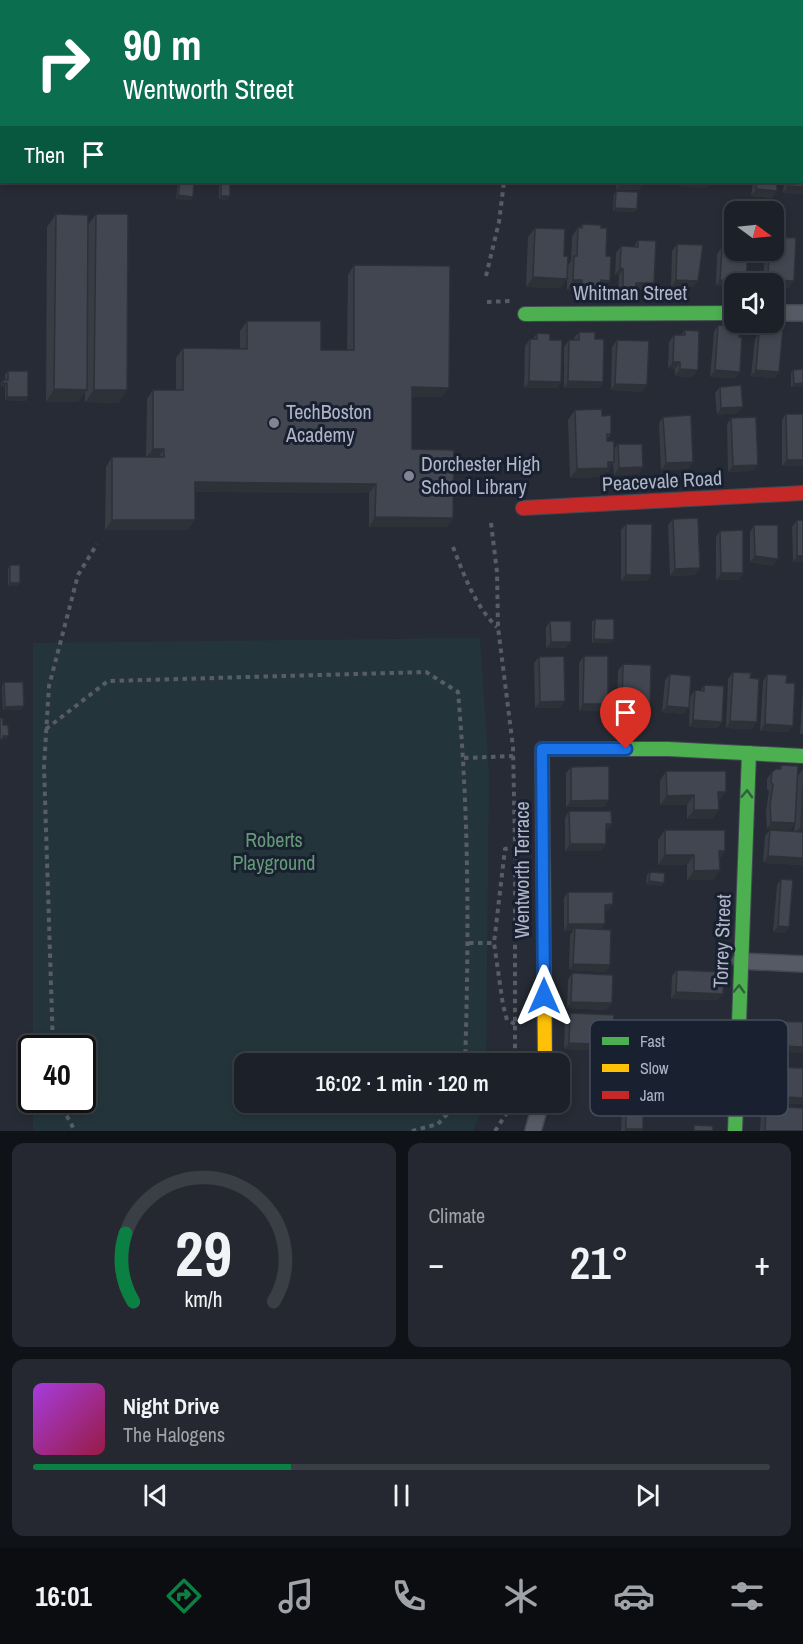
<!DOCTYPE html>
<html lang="en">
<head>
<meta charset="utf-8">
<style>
  body { margin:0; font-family:"Archivo Narrow",sans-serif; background:#252830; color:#f1f3f6; height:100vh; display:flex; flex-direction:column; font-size:22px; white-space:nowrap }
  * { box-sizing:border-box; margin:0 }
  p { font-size:20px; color:#a0a3a8 }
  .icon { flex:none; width:33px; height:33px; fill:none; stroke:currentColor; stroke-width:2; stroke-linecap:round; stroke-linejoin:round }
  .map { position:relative; height:1131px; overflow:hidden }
  .drawer { display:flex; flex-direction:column; gap:12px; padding:12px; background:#0f1216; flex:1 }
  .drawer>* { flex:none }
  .hud { position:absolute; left:0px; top:0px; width:804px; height:183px; box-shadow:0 3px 9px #0003,0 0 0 2px #3a3e45; background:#0b6e4f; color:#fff; overflow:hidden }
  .needle { width:39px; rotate:105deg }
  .tools { position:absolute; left:724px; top:201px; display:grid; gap:12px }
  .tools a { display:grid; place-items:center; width:60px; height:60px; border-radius:12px; background:#1c2028; box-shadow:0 3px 9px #0003,0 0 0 2px #3a3e45; font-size:30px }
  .speed { position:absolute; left:18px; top:1035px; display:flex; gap:12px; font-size:30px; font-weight:700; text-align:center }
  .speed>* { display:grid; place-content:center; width:78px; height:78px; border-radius:50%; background:#1c2028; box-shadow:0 3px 9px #0003,0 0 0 2px #3a3e45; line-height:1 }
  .speed .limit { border:3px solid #111; border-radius:9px; background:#fff; color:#111 }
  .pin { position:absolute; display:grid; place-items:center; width:51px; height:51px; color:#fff; margin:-62px -26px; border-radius:50% 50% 50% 0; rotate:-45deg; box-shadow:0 0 6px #0007 }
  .pin .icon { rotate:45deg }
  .me { position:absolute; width:66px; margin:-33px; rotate:0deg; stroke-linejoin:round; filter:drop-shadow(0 0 4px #0008) }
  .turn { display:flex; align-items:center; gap:21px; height:126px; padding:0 24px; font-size:27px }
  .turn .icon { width:78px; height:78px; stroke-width:2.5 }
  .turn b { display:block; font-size:42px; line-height:51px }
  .then { display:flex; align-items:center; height:57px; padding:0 24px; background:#0003; gap:12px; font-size:22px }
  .big { font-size:45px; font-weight:600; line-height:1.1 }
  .drawer .tile { flex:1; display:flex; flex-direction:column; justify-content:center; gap:9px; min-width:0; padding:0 21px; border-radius:12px; background:#252830 }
  .drawer .dial { align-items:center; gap:0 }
  .dial svg { height:156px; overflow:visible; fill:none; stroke:#3a3e45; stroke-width:7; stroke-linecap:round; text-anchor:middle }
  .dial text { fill:#f1f3f6; stroke:none }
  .song { display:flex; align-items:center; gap:18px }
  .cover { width:72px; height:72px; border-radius:9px; background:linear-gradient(135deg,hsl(280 70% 55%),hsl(340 70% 35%)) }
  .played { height:6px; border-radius:3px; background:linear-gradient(90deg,#0b8043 35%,#3a3e45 35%) }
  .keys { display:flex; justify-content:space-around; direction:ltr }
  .heat { display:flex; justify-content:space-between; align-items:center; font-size:33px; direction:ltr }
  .drawer .tiles { flex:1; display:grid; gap:12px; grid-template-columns:1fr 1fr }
  .tile:last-child { grid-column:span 2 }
  .trip { position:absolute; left:234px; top:1053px; width:336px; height:60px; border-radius:12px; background:#1c2028; box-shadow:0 3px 9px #0003,0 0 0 2px #3a3e45; font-weight:600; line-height:60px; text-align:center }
  .tab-bar { display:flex; height:96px; justify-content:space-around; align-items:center; background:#0b0d10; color:#a0a3a8 }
  .tab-bar .icon { width:42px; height:42px }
  .tab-bar .selected { color:#0b8043 }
  .tab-bar b { font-size:27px; color:#f1f3f6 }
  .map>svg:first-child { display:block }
</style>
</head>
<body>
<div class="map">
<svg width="803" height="1131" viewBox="0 0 803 1131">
  <rect width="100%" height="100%" fill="#262b35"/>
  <polygon fill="#23353b" points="480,638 489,773 486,1063 244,1064 244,1102 484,1103 473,1131 33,1131 33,1100 82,1100 82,1048 33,1048 33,643"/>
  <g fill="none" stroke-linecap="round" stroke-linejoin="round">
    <defs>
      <g id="street">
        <polyline points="774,313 803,313"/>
        <polyline points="740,961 803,964"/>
        <polyline points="533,1131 541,1102"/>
      </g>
      <g id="fast">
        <polyline points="0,114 2,114"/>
        <polyline points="525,314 735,313"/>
        <polyline points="558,749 668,749 803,756"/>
        <polyline points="735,1131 749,753"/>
      </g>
      <g id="slow">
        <polyline points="531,2 538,0"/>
        <polyline points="802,110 803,110"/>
        <polyline points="545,1064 542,749 558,749"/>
      </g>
      <polyline id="jam" points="523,508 803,493"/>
    </defs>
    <use href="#street" stroke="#434852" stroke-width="18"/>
    <use href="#fast" stroke="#434852" stroke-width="16"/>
    <use href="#slow" stroke="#434852" stroke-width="16"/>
    <use href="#jam" stroke="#434852" stroke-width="16"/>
    <g stroke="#585c66" stroke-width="4" stroke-dasharray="4.5 4.5" stroke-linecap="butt">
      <polyline points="486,276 499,222 504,182"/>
      <polyline points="487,302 510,301"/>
      <polyline points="491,523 497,572 498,627 513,747 515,847 515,1064"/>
      <path d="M453,547C464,575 475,606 497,627"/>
      <path d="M46,729L108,681L426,672L458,692C469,816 469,939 465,1064"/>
      <polyline points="464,758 513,756"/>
      <polyline points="469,943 494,943"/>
      <polyline points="515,1024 507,1020 503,1005 494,943 505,849 515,847"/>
      <polyline points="53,1048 44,767 49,686 78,575 97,544"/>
      <polyline points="58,1100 75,1131"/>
      <polyline points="486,1102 508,1111"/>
      <polyline points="412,1131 438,1124 458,1102"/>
      <polyline points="495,1131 508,1111 511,1102"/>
    </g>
    <use href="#street" stroke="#565a64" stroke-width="15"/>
    <use href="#fast" stroke="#4caf50" stroke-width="14"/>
    <use href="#slow" stroke="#ffc107" stroke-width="14"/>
    <use href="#jam" stroke="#c62828" stroke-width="14"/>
  </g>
  <g fill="#383c45">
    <polygon points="803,132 803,194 783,193 784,182 802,182"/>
    <polygon points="178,182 194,182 193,197 190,200 176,199"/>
    <polygon points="617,182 644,182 639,190 616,190"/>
    <polygon points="753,182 777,182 772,198 751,196"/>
    <polygon points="221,183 230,196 227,200 219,199 219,186"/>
    <polygon points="616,191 635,212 613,211 614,195"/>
    <polygon points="56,214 88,225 96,214 127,390 118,403 85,402 85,392 78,402 46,402 47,227"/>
    <polygon points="582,224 604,290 598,290 594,295 576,295 576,290 567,290 567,279 560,288 526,287 528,237 535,228 564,256 568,265 571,261 572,237 578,227 580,227"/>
    <polygon points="638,240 650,290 635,289 631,295 618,295 619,275 615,275 616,253 621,246 634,247"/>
    <polygon points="677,244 694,287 671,287 672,251"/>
    <polygon points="722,247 746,281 744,284 735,284 716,286 717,254"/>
    <polygon points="765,250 774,250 789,288 774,287 774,284 763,284"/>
    <polygon points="354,265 442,397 412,397 412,449 453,518 447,527 369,527 369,493 195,492 188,530 105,530 106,467 112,457 146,457 147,399 153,390 176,390 176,358 183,348 240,349 240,331 247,321 321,350 347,350 348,275"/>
    <polygon points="718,325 740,372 735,378 710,377 714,332"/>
    <polygon points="768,327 779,372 774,378 751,376 755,339 759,333 764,333"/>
    <polygon points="685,330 693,377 675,376 675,369 668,368 669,342 674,335 681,335"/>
    <polygon points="579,332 595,339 603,382 599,388 564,388 564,347 569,340 574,340 574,338"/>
    <polygon points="537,333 550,340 557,388 524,388 525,346 530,339 533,339"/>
    <polygon points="617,340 643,392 611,390 612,347"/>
    <polygon points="793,370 803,387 791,387 791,373"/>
    <polygon points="8,371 28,397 26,401 5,400 5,387 1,387 1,383 3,380 5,380 5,374"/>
    <polygon points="720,387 738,413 717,415 715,393"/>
    <polygon points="575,410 602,416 611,434 607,439 607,441 614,449 618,444 639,474 614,475 613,463 608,472 605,472 601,477 570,478 568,420"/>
    <polygon points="786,414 803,466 782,466 782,420"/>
    <polygon points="663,417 693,462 688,469 661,470 659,423"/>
    <polygon points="731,418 753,471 728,472 727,424"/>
    <polygon points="673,519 695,575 670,576 668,525"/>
    <polygon points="797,520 803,520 803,562 793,562 792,527"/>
    <polygon points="626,524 651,575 647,581 621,581 621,530"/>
    <polygon points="754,525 773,566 750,562 750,532"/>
    <polygon points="720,531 743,573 739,580 716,580 716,537"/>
    <polygon points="10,565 20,583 17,586 8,586 8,569"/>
    <polygon points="595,619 612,643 592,643 592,622"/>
    <polygon points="550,621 566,648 546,648 546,627"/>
    <polygon points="584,656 604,711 579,711 579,663"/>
    <polygon points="539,657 565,701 560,708 535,708 534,663"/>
    <polygon points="623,664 650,710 645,717 617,716 618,671"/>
    <polygon points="733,672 750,678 752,729 726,728 728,679"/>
    <polygon points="670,674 684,714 662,712 665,680"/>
    <polygon points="767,674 786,683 793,726 788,732 760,731 763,681"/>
    <polygon points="4,682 24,706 21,710 3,710 2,686"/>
    <polygon points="704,685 722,722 717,728 689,727 690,697 695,690 700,691"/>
    <polygon points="803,689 803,734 800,734"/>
    <polygon points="781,765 797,777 803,769 803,865 763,863 765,836 770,830 794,831 795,823 790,830 767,829 766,812 769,791 767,789 767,779 772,772 779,769"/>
    <polygon points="571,767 605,807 566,807 566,773"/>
    <polygon points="666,771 719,802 712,819 687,819 687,805 660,805 660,781"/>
    <polygon points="569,811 612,824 607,830 606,830 606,844 601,851 565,851 565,818"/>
    <polygon points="665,830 725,851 720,859 713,880 687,880 687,865 658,865 658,840"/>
    <polygon points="650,872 662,886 646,884 647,875"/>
    <polygon points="781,879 789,927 785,933 773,932 777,885"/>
    <polygon points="568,892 608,911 605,911 601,929 610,965 606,972 569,970 570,935 573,931 564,931 564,898"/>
    <polygon points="677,970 718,1000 671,999 672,976"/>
    <polygon points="572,973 607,1010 567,1008 568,980"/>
    <polygon points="570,1013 609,1051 564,1049 565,1020"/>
    <polygon points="767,1021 803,1022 762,1052 763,1027"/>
    <polygon points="666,1028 717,1060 714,1063 722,1087 629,1083 630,1066 634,1060 660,1061 661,1035"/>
    <polygon points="628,1029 645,1047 642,1050 626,1051 626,1032"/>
    <polygon points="770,1067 803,1068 803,1104 764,1103 765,1073"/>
    <polygon points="626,1098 643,1129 642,1131 621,1131 622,1105"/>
    <polygon points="766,1106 803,1131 760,1131 761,1113"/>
  </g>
  <g fill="#2e3138">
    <polygon points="404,0 422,0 421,2 402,2"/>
    <polygon points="14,182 25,182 13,184"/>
    <polygon points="541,182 565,182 564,184 539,185"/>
    <polygon points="649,182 673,182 672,183 648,183"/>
    <polygon points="684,182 711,182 707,188 680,187"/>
    <polygon points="621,183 644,183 639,190 616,190"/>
    <polygon points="788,186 803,187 803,194 783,193"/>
    <polygon points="756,189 777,191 772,198 751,196"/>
    <polygon points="178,195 193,197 190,200 176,199"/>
    <polygon points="221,196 230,196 227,200 219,199"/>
    <polygon points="615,208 637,209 635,212 613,211"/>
    <polygon points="620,268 623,269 619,275 615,275"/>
    <polygon points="533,277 567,279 560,288 526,287"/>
    <polygon points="573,280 582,280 576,290 567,290"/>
    <polygon points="601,280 610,281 604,290 598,290 594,295 576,295 582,285"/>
    <polygon points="676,280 698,281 694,287 671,287"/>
    <polygon points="720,280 746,281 744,284 735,284 735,287 716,286"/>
    <polygon points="768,280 794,281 789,288 774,287 774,284 765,284"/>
    <polygon points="636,283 654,283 650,290 635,289 631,295 618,295 623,288"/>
    <polygon points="673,362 680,362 675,369 668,368"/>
    <polygon points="680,369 698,370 693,377 675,376"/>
    <polygon points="715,370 740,372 735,378 710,377"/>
    <polygon points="756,370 779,372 774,378 751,376"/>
    <polygon points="529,381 561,382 557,388 524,388"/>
    <polygon points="568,381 603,382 599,388 564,388"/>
    <polygon points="3,383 7,383 5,387 1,387"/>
    <polygon points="803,383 803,387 791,387 794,384"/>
    <polygon points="615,384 647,385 643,392 611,390"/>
    <polygon points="412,387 449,388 442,397 405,397"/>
    <polygon points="54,389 87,390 78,402 46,402"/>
    <polygon points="94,390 127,390 118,403 85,402"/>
    <polygon points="7,397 28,397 26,401 5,400"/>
    <polygon points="743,407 738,413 717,415 721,408"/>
    <polygon points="153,449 164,449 157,459 146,458"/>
    <polygon points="787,460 803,460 803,466 782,466"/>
    <polygon points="608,462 614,462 608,472 605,472 601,477 570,478 577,469"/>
    <polygon points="693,462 688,469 661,470 666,463"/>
    <polygon points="758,465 753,471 728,472 733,466"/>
    <polygon points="643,467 639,474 614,475 619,468"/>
    <polygon points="195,482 376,484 369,493 189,492"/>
    <polygon points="375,517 453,518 447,527 369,527"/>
    <polygon points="112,520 195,520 188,530 105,530"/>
    <polygon points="755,556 778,559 773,566 750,562"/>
    <polygon points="797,556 803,556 803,562 793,562"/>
    <polygon points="700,568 695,575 670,576 675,569"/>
    <polygon points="721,573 743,573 739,580 716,580"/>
    <polygon points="626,575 651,575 647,581 621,581"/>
    <polygon points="10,583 20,583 17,586 8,586"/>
    <polygon points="594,639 614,640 612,643 592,643"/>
    <polygon points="551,642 571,642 566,648 546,648"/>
    <polygon points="565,701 560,708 535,708 540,702"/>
    <polygon points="583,704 608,704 604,711 579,711"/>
    <polygon points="24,706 21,710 3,710 5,707"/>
    <polygon points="667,706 689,708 684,714 662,712"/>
    <polygon points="622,709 650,710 645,717 617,716"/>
    <polygon points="693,720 722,722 717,728 689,727"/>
    <polygon points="730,721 757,722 752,729 726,728"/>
    <polygon points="765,724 793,726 788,732 760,731"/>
    <polygon points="3,736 9,736 6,739 3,739 0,742 0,739"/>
    <polygon points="718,792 726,792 719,802 712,802"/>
    <polygon points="694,795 687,805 660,805 667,796"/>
    <polygon points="609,800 605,807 566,807 571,801"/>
    <polygon points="694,810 719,810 712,819 687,819"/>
    <polygon points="771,822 795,823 790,830 767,829"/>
    <polygon points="606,824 612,824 607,830 601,830"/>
    <polygon points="801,826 803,826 803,836 794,835"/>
    <polygon points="570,844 606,844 601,851 565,851"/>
    <polygon points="719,851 725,851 719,861"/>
    <polygon points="665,855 694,855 687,865 658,865"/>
    <polygon points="768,856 803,858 803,865 763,863"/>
    <polygon points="720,870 713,880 687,880 694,871"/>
    <polygon points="649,881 664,883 662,886 646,884"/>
    <polygon points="613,904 608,911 600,911 605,905"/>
    <polygon points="568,924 605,924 600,931 575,928 573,931 564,931"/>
    <polygon points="778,926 789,927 785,933 773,932"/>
    <polygon points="573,964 610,965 606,972 569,970"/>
    <polygon points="676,992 723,994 718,1000 671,999"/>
    <polygon points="571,1002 612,1003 607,1010 567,1008"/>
    <polygon points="569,1043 613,1045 609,1051 564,1049"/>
    <polygon points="766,1045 803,1047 803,1053 762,1052"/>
    <polygon points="645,1047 642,1050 626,1051 629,1048"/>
    <polygon points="665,1058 717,1060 712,1066 660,1064"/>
    <polygon points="634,1076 726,1080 722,1087 629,1083"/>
    <polygon points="769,1096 803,1098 803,1104 764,1103"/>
    <polygon points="626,1129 643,1129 642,1131 625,1131"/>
  </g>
  <g fill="#414650" stroke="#2e3138" stroke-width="1.5">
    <polygon points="235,0 248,0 249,2 235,2"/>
    <rect x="263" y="0" width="23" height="2"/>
    <polygon points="300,0 343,0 343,2 301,2"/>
    <rect x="692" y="0" width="25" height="2"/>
    <polygon points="727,0 753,0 754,2 727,2"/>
    <polygon points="762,0 788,0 789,2 762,2"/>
    <rect x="802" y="34" width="1" height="49"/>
    <polygon points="2,49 2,88 0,89 0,50"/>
    <polygon points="802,132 803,187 788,186 788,182 802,182"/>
    <polygon points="180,182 194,182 193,197 178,195"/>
    <rect x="621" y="182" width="23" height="1"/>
    <polygon points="757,182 777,182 777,191 756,189"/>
    <rect x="221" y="183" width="9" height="13"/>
    <polygon points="616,191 638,192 637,209 615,208"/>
    <polygon points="56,214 88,215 87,390 54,389"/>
    <polygon points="96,214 128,214 127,390 94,390"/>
    <polygon points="582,224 601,225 601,228 607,228 606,256 611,256 610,281 601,280 600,286 582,285 582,280 573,280 574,256 577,256 578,227 582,228"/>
    <polygon points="535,228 565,229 564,256 568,256 567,279 533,277"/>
    <polygon points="774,237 796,238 794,281 768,280 769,250 774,250"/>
    <polygon points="638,240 656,241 654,283 636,283 636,289 623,288 623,269 620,268 621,246 638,247"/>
    <polygon points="677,244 703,245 698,281 676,280"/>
    <polygon points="722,247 735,248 735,250 748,250 746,281 720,280"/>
    <polygon points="354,265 450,266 449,388 412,387 412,449 454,450 453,518 375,517 376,484 195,482 195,520 112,520 112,457 164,457 164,449 153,449 153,390 183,390 183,348 247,349 247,321 321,321 321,350 354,350"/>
    <polygon points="718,325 740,327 739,337 742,337 740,372 715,370"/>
    <polygon points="768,327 783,329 779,372 756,370 759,333 767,333"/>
    <polygon points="685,330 699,331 698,370 680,369 680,362 673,362 674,335 685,335"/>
    <polygon points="579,332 595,332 595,339 604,339 603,382 568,381 569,340 579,340"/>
    <polygon points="537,333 550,334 550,340 562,340 561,382 529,381 530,339 537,339"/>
    <polygon points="617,340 649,341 647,385 615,384"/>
    <polygon points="803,369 803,383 794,384 793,370"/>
    <polygon points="8,371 28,371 28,397 7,397 7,383 3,383 3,380 8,380"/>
    <polygon points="741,385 743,407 721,408 720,387"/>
    <polygon points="602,409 602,416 611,415 611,434 607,434 607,441 614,441 614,462 608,462 608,468 577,469 575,410"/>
    <polygon points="786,414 803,414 803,460 787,460"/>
    <polygon points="691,415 693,462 666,463 663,417"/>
    <polygon points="756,417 758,465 733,466 731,418"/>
    <polygon points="618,444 642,444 643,467 619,468"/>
    <polygon points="698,518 700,568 675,569 673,519"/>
    <rect x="797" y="520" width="6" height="36"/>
    <polygon points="626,524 652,524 651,575 626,575"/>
    <polygon points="754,525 778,525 778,559 755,556"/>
    <polygon points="743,530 743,573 721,573 720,531"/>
    <rect x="10" y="565" width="10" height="18"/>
    <polygon points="595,619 614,619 614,640 594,639"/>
    <polygon points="550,621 571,621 571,642 551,642"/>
    <polygon points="564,656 565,701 540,702 539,657"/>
    <polygon points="584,656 608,656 608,704 583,704"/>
    <polygon points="623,664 651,665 650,710 622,709"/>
    <polygon points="733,672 751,673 750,678 759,679 757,722 730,721"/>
    <polygon points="670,674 691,676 689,708 667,706"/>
    <polygon points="767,674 787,675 786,683 795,683 793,726 765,724"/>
    <polygon points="4,682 23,682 24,706 5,707"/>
    <polygon points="704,685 724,686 722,722 693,720 695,690 704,691"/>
    <polygon points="0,718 3,718 3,725 8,725 9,736 3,736 3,739 0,739"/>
    <polygon points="781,765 798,766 795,823 771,822 770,805 773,784 771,782 772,772 776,769 781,769"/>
    <polygon points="609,766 609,800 571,801 571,767"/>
    <polygon points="666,771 726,771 726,792 718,792 719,810 694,810 694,795 667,796"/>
    <polygon points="803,785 803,826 801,826"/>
    <polygon points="569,811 611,811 612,824 606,824 606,844 570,844"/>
    <polygon points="665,830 725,830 725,851 719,851 720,870 694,871 694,855 665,855"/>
    <polygon points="770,830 803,832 803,858 768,856"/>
    <polygon points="650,872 665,873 664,883 649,881"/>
    <polygon points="781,879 793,880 789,927 778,926"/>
    <polygon points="568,892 613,892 613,904 605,905 605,924 568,924"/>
    <polygon points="575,928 611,930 610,965 573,964"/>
    <polygon points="677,970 724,972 723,994 676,992"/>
    <polygon points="572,973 613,975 612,1003 571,1002"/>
    <polygon points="570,1013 614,1015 613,1045 569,1043"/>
    <polygon points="767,1021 803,1022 803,1047 766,1045"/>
    <polygon points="770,1067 803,1068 803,1098 769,1096"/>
    <rect x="626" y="1098" width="17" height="31"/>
    <polygon points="766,1106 803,1108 803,1131 765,1131"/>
    <polygon points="694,1125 713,1126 713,1131 694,1131"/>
  </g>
  <defs><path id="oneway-chevron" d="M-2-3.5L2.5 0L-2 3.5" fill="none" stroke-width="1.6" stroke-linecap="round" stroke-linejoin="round" transform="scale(1.5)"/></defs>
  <g stroke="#30603e">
    <use href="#oneway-chevron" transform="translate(747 794) rotate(-88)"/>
    <use href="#oneway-chevron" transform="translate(739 989) rotate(-88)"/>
  </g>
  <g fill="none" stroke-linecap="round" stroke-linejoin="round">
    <defs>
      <polyline id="route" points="544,996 542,749 626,749"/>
    </defs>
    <use href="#route" stroke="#114b97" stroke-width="15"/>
    <use href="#route" stroke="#1a73e8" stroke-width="10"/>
  </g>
  <g fill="#7f8595" stroke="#192030" stroke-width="2">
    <circle cx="274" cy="423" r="6"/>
    <circle cx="409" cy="476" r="6"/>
  </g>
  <g text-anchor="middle" stroke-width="6" stroke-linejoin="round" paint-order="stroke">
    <g font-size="20" fill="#afb5c8" stroke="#192030">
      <text x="630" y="300">Whitman Street</text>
      <text transform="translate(662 481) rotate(-3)" y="7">Peacevale Road</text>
      <text transform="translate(522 870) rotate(-90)" y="7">Wentworth Terrace</text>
      <text transform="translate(722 941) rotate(-88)" y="7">Torrey Street</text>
    </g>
    <g font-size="20" fill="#afb5c8" stroke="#192030" text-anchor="start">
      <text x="286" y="419">TechBoston<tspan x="286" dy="23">Academy</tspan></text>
      <text x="421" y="471">Dorchester High<tspan x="421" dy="23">School Library</tspan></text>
    </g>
    <g font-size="20" fill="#649a77" stroke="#192030">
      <text x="274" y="847">Roberts<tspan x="274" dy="23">Playground</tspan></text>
    </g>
  </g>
  <rect x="590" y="1020" width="198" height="96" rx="9" fill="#192030" stroke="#464d5e" stroke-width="1.5"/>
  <rect x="602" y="1037" width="27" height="8" fill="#4caf50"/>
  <rect x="602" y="1064" width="27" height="8" fill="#ffc107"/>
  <rect x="602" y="1091" width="27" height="8" fill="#c62828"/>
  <g font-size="16" fill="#afb5c8">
    <text x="640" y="1047">Fast</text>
    <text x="640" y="1074">Slow</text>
    <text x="640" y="1101">Jam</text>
  </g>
</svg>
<div class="tools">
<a><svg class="needle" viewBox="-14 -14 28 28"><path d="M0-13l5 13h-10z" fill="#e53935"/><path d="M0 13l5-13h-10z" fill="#a0a3a8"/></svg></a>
<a><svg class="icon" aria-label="sound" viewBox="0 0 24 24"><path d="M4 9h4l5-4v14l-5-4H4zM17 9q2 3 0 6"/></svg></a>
</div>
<div class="speed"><div class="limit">40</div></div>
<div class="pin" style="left:626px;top:749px;background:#d93025"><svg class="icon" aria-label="arrive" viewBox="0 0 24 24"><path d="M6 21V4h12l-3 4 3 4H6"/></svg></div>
<svg class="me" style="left:544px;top:996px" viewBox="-20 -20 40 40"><path d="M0-17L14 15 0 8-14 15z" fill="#1a73e8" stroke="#fff" stroke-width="4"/></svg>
<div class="trip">16:02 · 1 min · 120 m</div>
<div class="hud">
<div class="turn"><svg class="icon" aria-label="right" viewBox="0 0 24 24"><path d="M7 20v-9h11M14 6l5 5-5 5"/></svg><div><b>90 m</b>Wentworth Street</div></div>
<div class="then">Then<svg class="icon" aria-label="arrive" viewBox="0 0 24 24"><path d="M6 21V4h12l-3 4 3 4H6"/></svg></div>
</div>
</div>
<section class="drawer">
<div class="tiles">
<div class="tile dial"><svg viewBox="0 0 100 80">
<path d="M14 69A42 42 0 1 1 86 69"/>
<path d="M14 69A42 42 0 0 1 10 34" stroke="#0b8043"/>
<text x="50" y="56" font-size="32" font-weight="700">29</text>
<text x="50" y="72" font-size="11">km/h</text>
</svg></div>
<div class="tile"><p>Climate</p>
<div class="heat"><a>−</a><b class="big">21°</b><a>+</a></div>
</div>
<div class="tile">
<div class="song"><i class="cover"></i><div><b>Night Drive</b><p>The Halogens</p></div></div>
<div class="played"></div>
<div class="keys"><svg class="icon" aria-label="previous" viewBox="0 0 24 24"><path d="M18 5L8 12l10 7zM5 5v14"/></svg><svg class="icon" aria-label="pause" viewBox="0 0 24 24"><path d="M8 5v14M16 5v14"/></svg><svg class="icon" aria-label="next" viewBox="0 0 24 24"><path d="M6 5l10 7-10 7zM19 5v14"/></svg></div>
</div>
</div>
</section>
<nav class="tab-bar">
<b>16:01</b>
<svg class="icon selected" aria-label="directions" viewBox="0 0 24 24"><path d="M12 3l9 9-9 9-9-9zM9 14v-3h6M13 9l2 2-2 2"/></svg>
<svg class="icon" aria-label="music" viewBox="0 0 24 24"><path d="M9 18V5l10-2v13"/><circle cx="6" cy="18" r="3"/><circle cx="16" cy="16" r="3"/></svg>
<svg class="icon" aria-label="phone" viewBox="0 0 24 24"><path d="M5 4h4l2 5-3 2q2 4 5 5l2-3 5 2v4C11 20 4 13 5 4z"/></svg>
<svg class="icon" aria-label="climate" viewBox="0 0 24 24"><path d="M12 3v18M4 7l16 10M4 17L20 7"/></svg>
<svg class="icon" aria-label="car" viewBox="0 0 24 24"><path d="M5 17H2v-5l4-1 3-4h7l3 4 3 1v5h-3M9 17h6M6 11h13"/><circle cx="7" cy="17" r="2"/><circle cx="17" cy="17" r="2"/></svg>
<svg class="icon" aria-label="filters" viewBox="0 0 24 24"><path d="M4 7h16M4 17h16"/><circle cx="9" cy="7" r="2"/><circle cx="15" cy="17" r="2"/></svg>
</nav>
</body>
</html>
